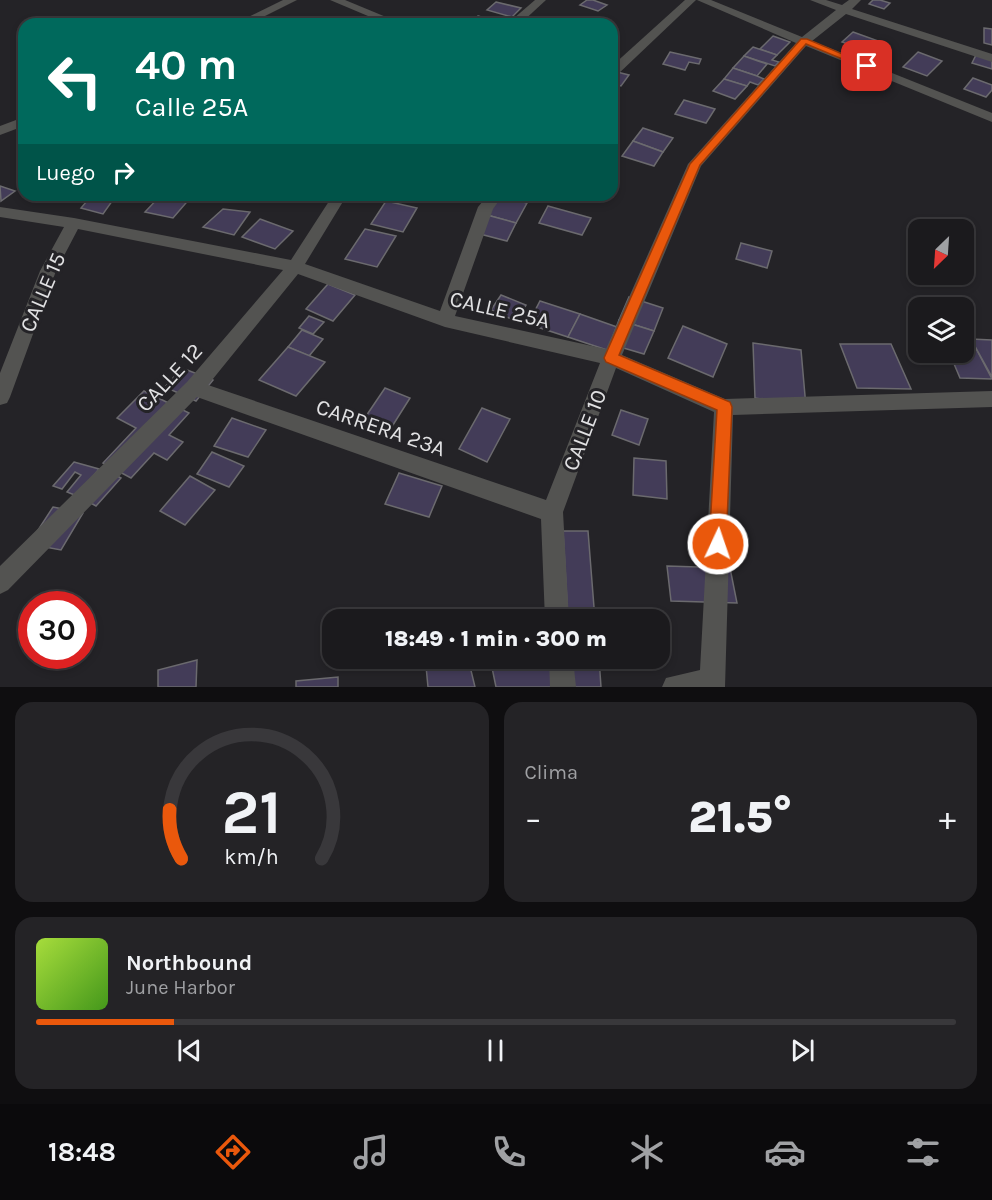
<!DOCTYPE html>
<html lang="es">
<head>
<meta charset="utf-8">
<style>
  body { margin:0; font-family:Karla,sans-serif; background:#242326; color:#f1f3f6; height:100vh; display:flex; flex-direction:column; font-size:22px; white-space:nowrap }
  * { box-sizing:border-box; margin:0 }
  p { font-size:20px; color:#a0a1a4 }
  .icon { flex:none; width:33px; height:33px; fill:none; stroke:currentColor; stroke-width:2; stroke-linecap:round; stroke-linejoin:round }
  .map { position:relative; height:687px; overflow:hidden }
  .side { display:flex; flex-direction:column; gap:15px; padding:15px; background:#0f0e10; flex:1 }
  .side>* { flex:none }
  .hud { position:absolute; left:18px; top:18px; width:600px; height:183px; border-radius:18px; box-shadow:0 3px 9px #0003,0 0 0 2px #39383b; background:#00695c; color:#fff; overflow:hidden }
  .needle { width:39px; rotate:205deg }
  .buttons { position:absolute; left:908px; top:219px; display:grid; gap:12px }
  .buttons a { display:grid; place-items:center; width:66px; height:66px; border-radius:12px; background:#1b1a1d; box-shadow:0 3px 9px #0003,0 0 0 2px #39383b; font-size:30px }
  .speed { position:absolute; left:18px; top:591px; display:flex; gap:12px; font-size:30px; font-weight:700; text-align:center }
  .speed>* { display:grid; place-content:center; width:78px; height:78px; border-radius:50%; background:#1b1a1d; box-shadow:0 3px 9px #0003,0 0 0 2px #39383b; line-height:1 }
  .speed .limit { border:9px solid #d22; background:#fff; color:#111 }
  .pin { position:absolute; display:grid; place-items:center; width:51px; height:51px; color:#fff; margin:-26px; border-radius:12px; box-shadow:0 3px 9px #0006 }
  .me { position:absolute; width:66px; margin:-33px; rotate:3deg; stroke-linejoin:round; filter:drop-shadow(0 0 4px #0008) }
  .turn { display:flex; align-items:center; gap:21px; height:126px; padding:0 18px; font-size:27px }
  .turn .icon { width:78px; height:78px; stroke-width:2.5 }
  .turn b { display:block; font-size:42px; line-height:51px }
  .then { display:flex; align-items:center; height:57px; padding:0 18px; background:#0003; gap:12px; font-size:22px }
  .big { font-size:45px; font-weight:800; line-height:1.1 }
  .side .card { flex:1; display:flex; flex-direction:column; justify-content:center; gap:9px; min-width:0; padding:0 21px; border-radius:18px; background:#242326 }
  .side .dial { align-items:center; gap:0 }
  .dial svg { height:156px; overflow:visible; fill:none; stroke:#39383b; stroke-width:7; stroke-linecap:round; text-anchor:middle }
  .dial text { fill:#f1f3f6; stroke:none }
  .song { display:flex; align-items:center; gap:18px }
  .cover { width:72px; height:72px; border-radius:9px; background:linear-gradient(135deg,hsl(80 70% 55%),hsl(100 70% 35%)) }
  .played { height:6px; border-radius:3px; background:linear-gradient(90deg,#ea580c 15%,#39383b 15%) }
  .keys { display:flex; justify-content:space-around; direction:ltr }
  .heat { display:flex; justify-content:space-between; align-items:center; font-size:33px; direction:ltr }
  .side .tiles { flex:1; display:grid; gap:15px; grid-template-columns:1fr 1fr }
  .card:last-child { grid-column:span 2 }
  .trip { position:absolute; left:322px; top:609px; width:348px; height:60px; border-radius:18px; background:#1b1a1d; box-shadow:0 3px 9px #0003,0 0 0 2px #39383b; font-weight:800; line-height:60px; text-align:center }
  .tabs { display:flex; height:96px; justify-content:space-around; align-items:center; background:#0b0a0c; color:#a0a1a4 }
  .tabs .icon { width:42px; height:42px }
  .tabs .on { color:#ea580c }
  .tabs b { font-size:27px; color:#f1f3f6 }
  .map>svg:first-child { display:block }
</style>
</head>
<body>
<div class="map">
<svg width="992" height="687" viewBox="0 0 992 687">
  <rect width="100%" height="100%" fill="#242327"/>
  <g fill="#433c58" stroke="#6b6a6e" stroke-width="1.5">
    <polygon points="587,0 593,0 607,5 598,11 580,5"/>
    <polygon points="873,0 880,0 890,3 884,9 869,4"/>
    <polygon points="496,2 521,8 512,17 487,10"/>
    <polygon points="478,16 498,22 468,23"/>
    <polygon points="984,28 992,29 992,45 984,43"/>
    <polygon points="853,32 881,42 870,52 842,42"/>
    <polygon points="773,36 790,42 777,55 760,49"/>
    <polygon points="753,47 777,55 772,60 779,62 775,66 744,56"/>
    <polygon points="670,52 701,59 699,64 689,62 685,70 663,64"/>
    <polygon points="918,52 942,61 927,76 903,67"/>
    <polygon points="976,55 992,60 992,69 972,63"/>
    <polygon points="744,56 758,61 767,64 757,76 733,68"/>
    <polygon points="733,68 757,76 764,79 758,85 750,82 747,86 724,79"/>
    <polygon points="613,71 629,75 621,86 612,84"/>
    <polygon points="973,78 992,85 992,90 986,97 964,89"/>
    <polygon points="724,79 747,86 735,99 713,91"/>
    <polygon points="684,100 715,109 706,123 675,114"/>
    <polygon points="643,128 673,138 663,152 633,141"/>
    <polygon points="633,141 663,152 654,166 622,156"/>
    <polygon points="0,186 15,191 1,201"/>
    <polygon points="92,195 104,195 115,197 103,214 81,208"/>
    <polygon points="161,195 188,195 192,196 173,218 145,212"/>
    <polygon points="498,196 527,203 516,223 487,215"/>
    <polygon points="386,201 417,208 403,232 371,224"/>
    <polygon points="548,206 591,218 582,235 539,223"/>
    <polygon points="223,209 250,212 234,235 203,227"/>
    <polygon points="487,215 516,223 507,241 476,233"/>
    <polygon points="260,219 293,231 275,249 242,237"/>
    <polygon points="365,229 396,236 377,267 345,259"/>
    <polygon points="741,243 772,251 767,268 736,259"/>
    <polygon points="328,284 355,295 333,321 306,309"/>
    <polygon points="501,295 526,305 516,321 491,310"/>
    <polygon points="629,297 663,308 654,331 619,320"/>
    <polygon points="540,301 580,314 568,337 528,324"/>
    <polygon points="580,314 617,327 607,350 568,337"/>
    <polygon points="309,316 324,322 313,334 299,328"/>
    <polygon points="619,320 654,331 644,354 610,344"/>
    <polygon points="683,326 727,344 713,377 668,358"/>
    <polygon points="302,330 323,339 309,356 288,347"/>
    <polygon points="963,339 971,339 992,379 960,378 949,352 963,352"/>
    <polygon points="971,339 992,340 992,377"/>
    <polygon points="753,343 801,350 806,407 755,398"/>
    <polygon points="840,344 891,344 911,389 857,388"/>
    <polygon points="288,347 325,362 296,396 259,380"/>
    <polygon points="182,368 213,380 196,401 165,387"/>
    <polygon points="385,388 410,398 386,436 360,425"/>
    <polygon points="144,391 189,413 169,435 183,442 167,460 154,453 131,478 103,463 136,428 117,418"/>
    <polygon points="482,408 510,419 487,462 459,449"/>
    <polygon points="621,410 648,419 639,445 612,435"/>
    <polygon points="232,418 266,430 248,457 214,446"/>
    <polygon points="212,452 244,466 229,487 197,474"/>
    <polygon points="634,458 666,461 667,499 633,495"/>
    <polygon points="74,462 99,469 77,496 67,492 81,475 75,472 62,489 53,486"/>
    <polygon points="106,470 121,478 96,506 80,497"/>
    <polygon points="399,473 442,486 429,517 385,504"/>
    <polygon points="190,476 215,490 185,525 160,511"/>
    <polygon points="53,507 83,513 61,550 29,544"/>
    <polygon points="563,531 588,531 595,620 568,620"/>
    <polygon points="667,566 730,568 737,603 671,601"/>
    <polygon points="451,658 468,658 475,687 428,687 426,666"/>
    <polygon points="490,658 566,658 571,687 496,687"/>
    <polygon points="570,658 599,658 601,687 572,687"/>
    <polygon points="197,660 196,687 158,687 158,670"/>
    <polygon points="338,677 338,687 296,687 296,681"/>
  </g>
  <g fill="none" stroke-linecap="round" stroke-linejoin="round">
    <g fill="#535351" fill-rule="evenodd">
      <polygon points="283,0 297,0 249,24 234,24"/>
      <polygon points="330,0 345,0 403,24 387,24"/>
      <polygon points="535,0 546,0 520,24 507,24"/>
      <polygon points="685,0 696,0 616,76 612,77 612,66"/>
      <path d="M697,0H711L802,37L836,10L810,0H826L842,5L849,0H861L852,9L992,54V62L846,14L812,41L992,113V122L806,46L701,166L622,355L725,399L992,391V407L733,415L725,687H662L666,678L700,670L714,412L616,368L563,512L569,620H545L541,519L197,397L8,590L0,594V566L187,382L283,270L78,229L56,271L10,397L7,403L0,405V373L40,271L64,227L0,217V207L74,218L291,260L333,195H347L305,264L440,311L478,207L488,195H503L493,209L455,316L606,349L688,164L796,43ZM298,274L445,327L600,363L546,500L208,385Z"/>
      <polygon points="24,117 24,126 0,135 0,126"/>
      <polygon points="549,658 573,658 576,687 550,687"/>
    </g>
  </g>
  <polygon fill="#ea580c" stroke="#983908" stroke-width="1.5" points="801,39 807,39 871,66 864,68 806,44 700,165 619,355 730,402 732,407 726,544 724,550 718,552 712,550 709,544 717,410 606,362 604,358 690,164"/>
  <g text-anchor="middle" stroke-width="6" stroke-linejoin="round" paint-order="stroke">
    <g font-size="22" fill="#e1e1e3" stroke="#242327">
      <text transform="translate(42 292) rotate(-67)" y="8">CALLE 15</text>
      <text transform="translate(500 309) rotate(13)" y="8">CALLE 25A</text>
      <text transform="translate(169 377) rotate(-47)" y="8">CALLE 12</text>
      <text transform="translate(381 427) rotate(19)" y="8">CARRERA 23A</text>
      <text transform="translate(584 430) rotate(-69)" y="8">CALLE 10</text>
    </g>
  </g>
</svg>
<div class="buttons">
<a><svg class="needle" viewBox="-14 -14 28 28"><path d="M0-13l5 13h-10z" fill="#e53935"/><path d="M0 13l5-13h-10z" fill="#a0a1a4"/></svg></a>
<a><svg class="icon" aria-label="layers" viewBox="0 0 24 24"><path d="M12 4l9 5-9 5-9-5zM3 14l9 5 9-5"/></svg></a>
</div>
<div class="speed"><div class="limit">30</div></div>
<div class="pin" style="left:867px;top:66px;background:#d93025"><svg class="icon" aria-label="arrive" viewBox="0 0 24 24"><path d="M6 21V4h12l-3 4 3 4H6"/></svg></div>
<svg class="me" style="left:718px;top:544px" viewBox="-20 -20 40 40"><circle r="17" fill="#ea580c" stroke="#fff" stroke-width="3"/><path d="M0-11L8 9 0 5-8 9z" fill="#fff"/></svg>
<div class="trip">18:49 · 1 min · 300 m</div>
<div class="hud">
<div class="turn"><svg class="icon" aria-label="left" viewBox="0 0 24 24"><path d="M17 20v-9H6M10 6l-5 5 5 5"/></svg><div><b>40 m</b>Calle 25A</div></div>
<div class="then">Luego<svg class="icon" aria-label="right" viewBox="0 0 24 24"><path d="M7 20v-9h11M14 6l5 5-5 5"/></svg></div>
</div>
</div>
<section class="side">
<div class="tiles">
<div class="card dial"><svg viewBox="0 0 100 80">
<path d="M14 69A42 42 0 1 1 86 69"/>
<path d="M14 69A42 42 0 0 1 8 44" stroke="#ea580c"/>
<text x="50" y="56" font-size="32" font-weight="700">21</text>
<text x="50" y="72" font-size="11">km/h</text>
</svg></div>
<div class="card"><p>Clima</p>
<div class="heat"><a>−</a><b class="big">21.5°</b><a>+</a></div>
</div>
<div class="card">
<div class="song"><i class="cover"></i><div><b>Northbound</b><p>June Harbor</p></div></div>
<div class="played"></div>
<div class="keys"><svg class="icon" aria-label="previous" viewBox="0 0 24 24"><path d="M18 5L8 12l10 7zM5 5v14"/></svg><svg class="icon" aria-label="pause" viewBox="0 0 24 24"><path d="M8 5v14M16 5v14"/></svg><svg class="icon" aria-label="next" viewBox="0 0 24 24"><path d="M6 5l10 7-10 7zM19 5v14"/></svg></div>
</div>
</div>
</section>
<nav class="tabs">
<b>18:48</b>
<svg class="icon on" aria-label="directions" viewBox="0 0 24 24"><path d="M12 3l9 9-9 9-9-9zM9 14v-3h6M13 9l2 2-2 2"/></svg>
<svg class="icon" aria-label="music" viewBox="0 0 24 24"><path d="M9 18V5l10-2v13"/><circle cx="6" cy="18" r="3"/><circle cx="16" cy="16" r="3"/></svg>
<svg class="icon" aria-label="phone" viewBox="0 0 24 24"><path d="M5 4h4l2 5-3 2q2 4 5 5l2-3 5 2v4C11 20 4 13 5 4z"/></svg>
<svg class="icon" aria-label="climate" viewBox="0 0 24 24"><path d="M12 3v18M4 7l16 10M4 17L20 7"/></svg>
<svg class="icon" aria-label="car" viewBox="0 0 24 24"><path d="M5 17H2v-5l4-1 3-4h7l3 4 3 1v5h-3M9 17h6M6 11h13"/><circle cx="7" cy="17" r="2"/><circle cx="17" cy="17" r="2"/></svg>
<svg class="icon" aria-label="filters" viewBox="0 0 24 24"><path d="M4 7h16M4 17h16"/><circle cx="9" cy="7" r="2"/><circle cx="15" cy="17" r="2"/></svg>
</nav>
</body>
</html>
